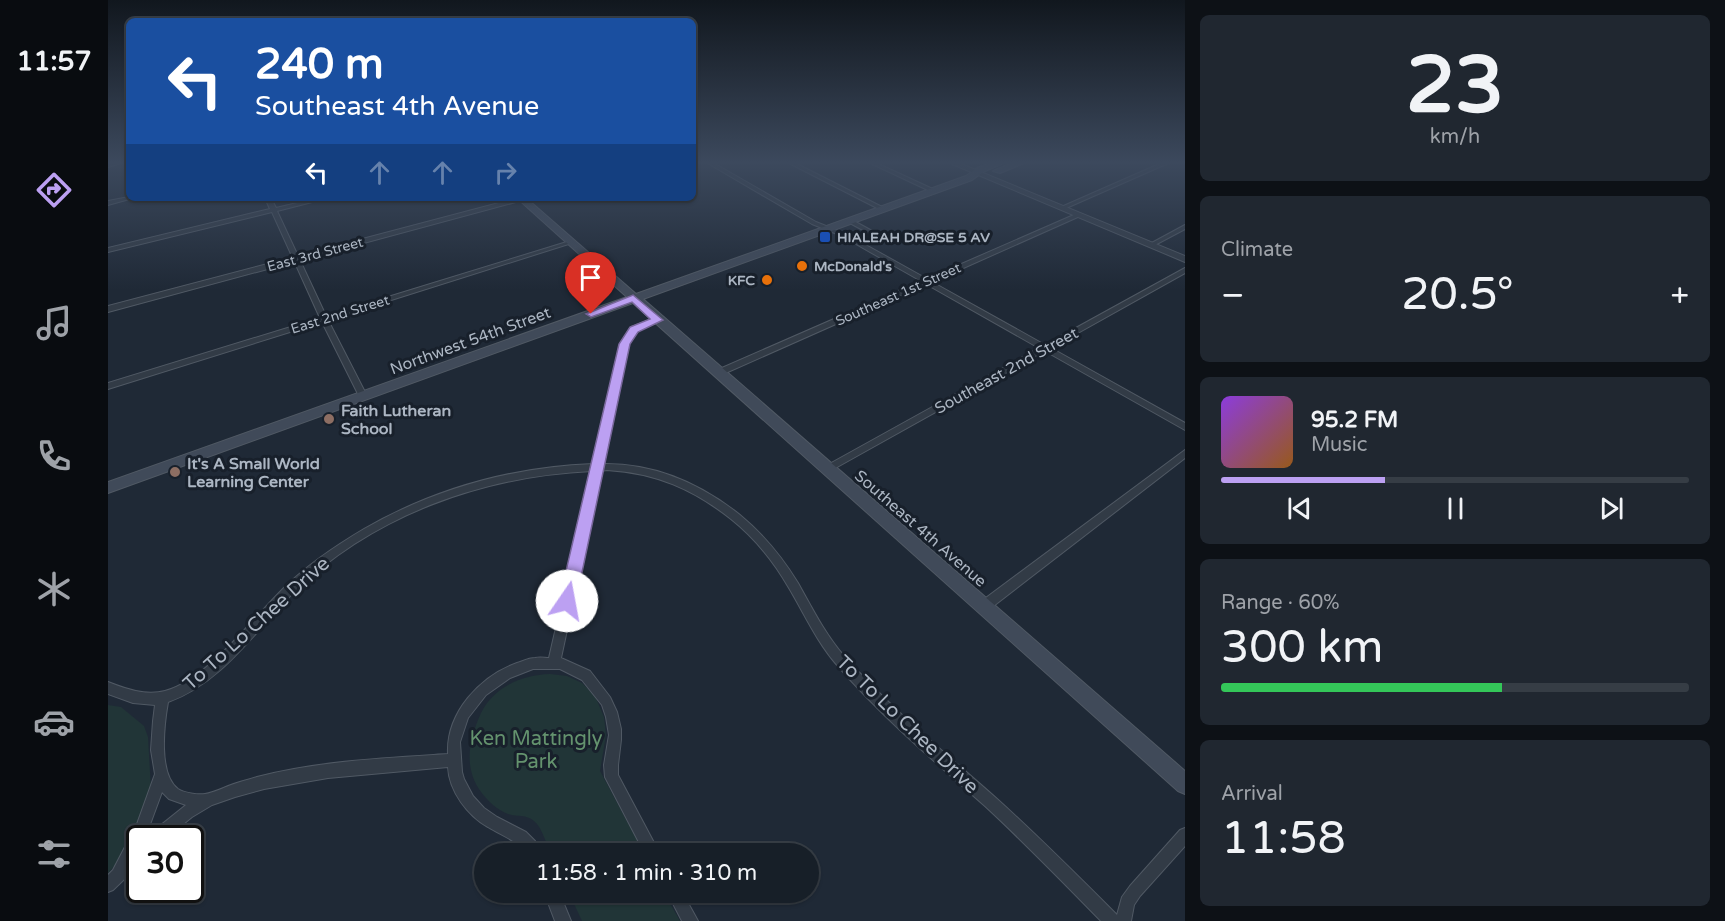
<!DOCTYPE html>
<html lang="en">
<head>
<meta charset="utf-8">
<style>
  body { margin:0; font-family:"Varela Round",sans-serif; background:#202730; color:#f1f3f6; height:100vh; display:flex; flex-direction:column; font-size:22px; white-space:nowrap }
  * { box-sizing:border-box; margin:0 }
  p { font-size:20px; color:#9ea2a8 }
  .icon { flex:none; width:33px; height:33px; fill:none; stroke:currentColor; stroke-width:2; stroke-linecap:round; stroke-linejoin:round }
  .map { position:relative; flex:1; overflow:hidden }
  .side { display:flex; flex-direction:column; gap:15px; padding:15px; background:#0d1116; width:540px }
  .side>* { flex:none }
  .banner { position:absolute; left:18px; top:18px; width:570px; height:183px; border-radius:9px; box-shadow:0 2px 4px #0004,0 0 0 2px #363d45; background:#1a4fa0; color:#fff; overflow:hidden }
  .speed { position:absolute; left:18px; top:825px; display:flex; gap:12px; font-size:30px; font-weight:700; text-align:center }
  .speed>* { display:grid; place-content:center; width:78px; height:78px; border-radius:50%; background:#171f28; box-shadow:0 2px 4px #0004,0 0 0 2px #363d45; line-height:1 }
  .speed .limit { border:3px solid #111; border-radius:9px; background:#fff; color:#111 }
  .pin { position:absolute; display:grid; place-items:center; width:51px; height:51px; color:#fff; margin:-62px -26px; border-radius:50% 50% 50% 0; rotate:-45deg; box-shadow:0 0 6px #0007 }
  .pin .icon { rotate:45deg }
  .me { position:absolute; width:66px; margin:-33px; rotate:12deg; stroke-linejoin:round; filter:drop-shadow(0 0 4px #0008) }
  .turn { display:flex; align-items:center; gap:21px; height:126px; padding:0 30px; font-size:27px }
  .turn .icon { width:78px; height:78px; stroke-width:2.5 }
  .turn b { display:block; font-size:42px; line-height:51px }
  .lanes { display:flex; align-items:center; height:57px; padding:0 30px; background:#0003; justify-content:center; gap:30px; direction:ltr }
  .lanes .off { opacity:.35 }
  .big { font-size:45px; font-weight:600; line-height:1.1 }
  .side .widget { flex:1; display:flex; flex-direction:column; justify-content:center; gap:9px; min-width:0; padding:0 21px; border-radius:9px; background:#202730 }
  .side .dial { align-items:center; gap:0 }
  .dial b { font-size:78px; line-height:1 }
  .song { display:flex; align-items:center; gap:18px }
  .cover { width:72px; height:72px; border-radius:9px; background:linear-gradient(135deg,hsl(270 70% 55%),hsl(30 70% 35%)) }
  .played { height:6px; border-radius:3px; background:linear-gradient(90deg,#bca0f2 35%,#363d45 35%) }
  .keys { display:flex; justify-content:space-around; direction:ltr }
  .heat { display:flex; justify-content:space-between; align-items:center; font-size:33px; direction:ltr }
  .charge { height:9px; border-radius:4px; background:linear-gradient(90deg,#34c759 60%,#363d45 0) }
  .trip { position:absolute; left:366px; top:843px; width:345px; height:60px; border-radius:30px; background:#171f28; box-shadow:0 2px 4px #0004,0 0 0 2px #363d45; font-weight:600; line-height:60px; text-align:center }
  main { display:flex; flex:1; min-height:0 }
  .menu { display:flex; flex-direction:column; width:108px; justify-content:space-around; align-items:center; background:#090c10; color:#9ea2a8 }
  .menu .icon { width:42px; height:42px }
  .menu .current { color:#bca0f2 }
  .menu b { font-size:27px; color:#f1f3f6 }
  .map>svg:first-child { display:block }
</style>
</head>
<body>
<main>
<nav class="menu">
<b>11:57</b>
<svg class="icon current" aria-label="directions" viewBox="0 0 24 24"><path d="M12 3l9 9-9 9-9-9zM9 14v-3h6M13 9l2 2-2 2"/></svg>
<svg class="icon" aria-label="music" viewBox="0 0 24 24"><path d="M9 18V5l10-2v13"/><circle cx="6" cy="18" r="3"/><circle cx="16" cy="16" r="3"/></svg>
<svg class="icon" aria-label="phone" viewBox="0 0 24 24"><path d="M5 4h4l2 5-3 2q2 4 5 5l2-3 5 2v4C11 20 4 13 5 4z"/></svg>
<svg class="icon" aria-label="climate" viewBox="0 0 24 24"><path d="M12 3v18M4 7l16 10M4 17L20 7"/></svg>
<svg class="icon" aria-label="car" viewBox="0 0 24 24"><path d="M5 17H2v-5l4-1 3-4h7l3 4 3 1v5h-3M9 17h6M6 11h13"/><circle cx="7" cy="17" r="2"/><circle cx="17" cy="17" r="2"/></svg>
<svg class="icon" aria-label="filters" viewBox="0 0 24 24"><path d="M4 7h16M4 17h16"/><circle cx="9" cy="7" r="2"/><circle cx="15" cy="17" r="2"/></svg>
</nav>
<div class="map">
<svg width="1077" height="921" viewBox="0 0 1077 921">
  <rect width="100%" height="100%" fill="#1f2936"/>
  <g fill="#213537">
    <path d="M442,674L459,676L474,683L487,696L496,717L498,735L492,771L536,853H443C438,844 434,827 426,821C418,814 410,817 400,814C392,811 383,804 378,798C354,772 360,742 373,713C386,686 415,675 442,674Z"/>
    <polygon points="0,705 13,707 36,726 40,737 43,789 37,813 13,859 0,873"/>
    <polygon points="461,893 556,893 572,921 474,921"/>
  </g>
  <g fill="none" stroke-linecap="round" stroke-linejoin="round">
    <defs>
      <g id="minor">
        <polygon points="10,161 20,161 0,167 0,163"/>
        <polygon points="596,161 602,161 708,222 738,234 819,279 968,214 972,214 972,216 824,282 937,345 1077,268 1077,273 943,348 1077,423 1077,430 937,351 722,471 716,471 714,469 716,467 931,348 818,284 613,375 607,375 606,373 607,371 813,281 734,236 704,224"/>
        <polygon points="677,161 683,161 778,209 773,210"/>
        <polygon points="758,161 764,161 829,191 824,192"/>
        <polygon points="1058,161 1065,161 956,209 951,208"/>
        <polygon points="1073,161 1077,161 1077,163"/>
        <polygon points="21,197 21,198 25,198 0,205 0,201"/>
        <polygon points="157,198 163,198 168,208 210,198 220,198 169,211 218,316 462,241 467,242 220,320 259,396 258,398 255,399 251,396 214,322 0,389 0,383 212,318 164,212 0,252 0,248 162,209"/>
        <polygon points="740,220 744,220 786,243 781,244 740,222"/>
        <polygon points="1077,225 1077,229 1045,246 1040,245"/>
        <path d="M547,318H550L554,320L529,331L520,344L494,464C545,463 592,483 632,515C655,534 674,557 690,583C704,608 717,634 736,656C782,708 836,752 888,798C930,836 969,875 1009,915L1014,897L1022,886L1072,830L1077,828V846L1032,896L1026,905L1023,921H993C955,882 917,843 877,806C826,761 774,717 729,665C709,642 697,615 681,588C666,562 647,538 623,519C585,489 548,473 499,470L493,471L453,658L482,671L502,697L509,712L513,729V740L510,765V775L552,854H537L497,777L496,765L501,735L498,717L494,705L474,680L452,669H425L402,678L378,695L360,718L352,742L354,772L356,779L365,796L376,808L389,817L418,832L427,841L433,854H418C408,839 394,836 380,827C360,816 341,791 340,767L220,778L156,789L127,797L104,805L84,817L58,838H41L43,833L78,805L61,799L54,792L37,838H32V864L5,890L0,892V875L5,870L29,824L47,774L43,750L45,721L47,705L25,703L0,694V682C18,689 37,696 57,691C100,680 147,615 179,585C202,563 229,545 256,529C326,489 405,467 485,464L512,344L523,327ZM484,471L441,658C437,658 432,657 427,658C421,658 415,661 409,663C372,676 338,713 340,754C276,758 211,761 149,777C140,780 131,782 123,785C115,788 105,793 97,794C90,795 76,793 70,789C50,774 56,725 60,702C114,683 147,631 186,592C265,515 375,476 484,471Z"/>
        <polygon points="1077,450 1077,458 879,611 875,612 871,611 870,607 871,603"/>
        <polygon points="436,892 451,892 463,921 447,921"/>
        <polygon points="559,892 574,892 590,921 574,921"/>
      </g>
      <g id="tertiary">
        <polygon points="837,161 846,161 1077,256 1077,262"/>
        <polygon points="410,198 419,199 0,312 0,306"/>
      </g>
      <g id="secondary">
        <polygon points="889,161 900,161 875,172 864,180 535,299 1077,771 1077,794 1070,791 525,303 0,493 0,482 519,297 409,198 418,198 528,294 858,176 869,168"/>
        <polygon points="909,161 921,161 892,173 885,171"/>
      </g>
    </defs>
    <use href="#minor" stroke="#505964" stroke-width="2"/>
    <use href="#tertiary" stroke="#505964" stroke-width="2"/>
    <use href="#secondary" stroke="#505964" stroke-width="2"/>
    <use href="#minor" fill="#323b46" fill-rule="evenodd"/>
    <use href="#tertiary" fill="#323b46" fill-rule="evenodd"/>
    <use href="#secondary" fill="#404a59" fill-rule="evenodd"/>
  </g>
  <linearGradient id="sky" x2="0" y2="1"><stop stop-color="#11171e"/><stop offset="0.56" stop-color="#3c495d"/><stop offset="1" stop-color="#3c495d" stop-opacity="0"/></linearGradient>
  <rect width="1077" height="290" fill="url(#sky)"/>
  <polygon fill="#bca0f2" stroke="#7a689d" stroke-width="1.5" points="525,295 555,320 530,332 522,344 468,601 465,606 459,609 454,606 451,601 511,344 522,327 542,319 524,302 483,317 478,314"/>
  <rect fill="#1a4fb4" stroke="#18202b" stroke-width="2" x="711" y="231" width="12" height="12" rx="3"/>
  <g fill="#e8710a" stroke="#18202b" stroke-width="2">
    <circle cx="694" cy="266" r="6"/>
    <circle cx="659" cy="280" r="6"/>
  </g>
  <g fill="#8d6e63" stroke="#18202b" stroke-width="2">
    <circle cx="221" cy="419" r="6"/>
    <circle cx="67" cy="472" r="6"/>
  </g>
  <g text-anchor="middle" stroke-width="6" stroke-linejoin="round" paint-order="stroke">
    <g font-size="14" font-weight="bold" fill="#acb6c3" stroke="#18202b" text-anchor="start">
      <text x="729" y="242">HIALEAH DR@SE 5 AV</text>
      <text x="706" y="271">McDonald's</text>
      <text x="647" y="285" text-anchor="end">KFC</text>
    </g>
    <g font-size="14" fill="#acb6c3" stroke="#18202b">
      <text transform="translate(207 254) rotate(-15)" y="5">East 3rd Street</text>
      <text transform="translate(790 294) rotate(-24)" y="5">Southeast 1st Street</text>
      <text transform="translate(232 314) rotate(-17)" y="5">East 2nd Street</text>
    </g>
    <g font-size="16" fill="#acb6c3" stroke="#18202b">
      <text transform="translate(362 340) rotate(-20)" y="6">Northwest 54th Street</text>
      <text transform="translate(898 370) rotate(-29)" y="6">Southeast 2nd Street</text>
      <text transform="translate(813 528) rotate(41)" y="6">Southeast 4th Avenue</text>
    </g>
    <g font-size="16" font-weight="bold" fill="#acb6c3" stroke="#18202b" text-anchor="start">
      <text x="233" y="416">Faith Lutheran<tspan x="233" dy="18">School</tspan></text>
      <text x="79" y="469">It's A Small World<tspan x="79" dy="18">Learning Center</tspan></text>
    </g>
    <g font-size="20" fill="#acb6c3" stroke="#18202b">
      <text transform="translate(148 623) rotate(-42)" y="7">To To Lo Chee Drive</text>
      <text transform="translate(800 724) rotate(44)" y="7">To To Lo Chee Drive</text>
    </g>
    <g font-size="20" fill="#64936e" stroke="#18202b">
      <text x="428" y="745">Ken Mattingly<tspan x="428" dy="23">Park</tspan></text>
    </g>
  </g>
</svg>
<div class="speed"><div class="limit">30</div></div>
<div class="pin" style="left:483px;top:314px;background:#d93025"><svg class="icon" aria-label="arrive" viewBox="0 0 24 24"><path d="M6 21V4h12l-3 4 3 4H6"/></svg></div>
<svg class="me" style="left:459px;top:601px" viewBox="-20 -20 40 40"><circle r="19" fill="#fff"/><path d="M0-13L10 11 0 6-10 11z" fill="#bca0f2"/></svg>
<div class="trip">11:58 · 1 min · 310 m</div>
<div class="banner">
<div class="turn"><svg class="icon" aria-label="left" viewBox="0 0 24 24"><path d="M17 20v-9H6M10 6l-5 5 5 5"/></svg><div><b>240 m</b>Southeast 4th Avenue</div></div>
<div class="lanes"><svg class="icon" aria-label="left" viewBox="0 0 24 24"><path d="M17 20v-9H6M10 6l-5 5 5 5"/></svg><svg class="icon off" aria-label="ahead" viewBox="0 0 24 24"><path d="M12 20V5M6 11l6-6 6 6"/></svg><svg class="icon off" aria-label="ahead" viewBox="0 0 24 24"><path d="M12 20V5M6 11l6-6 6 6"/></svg><svg class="icon off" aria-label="right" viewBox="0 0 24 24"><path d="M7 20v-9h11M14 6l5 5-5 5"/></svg></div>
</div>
</div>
<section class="side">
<div class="widget dial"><b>23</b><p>km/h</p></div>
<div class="widget"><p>Climate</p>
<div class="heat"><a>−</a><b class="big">20.5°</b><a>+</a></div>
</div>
<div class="widget">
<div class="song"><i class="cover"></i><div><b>95.2 FM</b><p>Music</p></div></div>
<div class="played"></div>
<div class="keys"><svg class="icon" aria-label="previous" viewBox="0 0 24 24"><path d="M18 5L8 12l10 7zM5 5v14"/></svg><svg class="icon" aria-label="pause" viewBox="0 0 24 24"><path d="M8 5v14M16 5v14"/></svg><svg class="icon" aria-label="next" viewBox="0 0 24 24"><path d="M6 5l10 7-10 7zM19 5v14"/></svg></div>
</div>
<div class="widget"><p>Range · 60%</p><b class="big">300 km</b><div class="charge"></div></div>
<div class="widget"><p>Arrival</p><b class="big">11:58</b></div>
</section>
</main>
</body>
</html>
